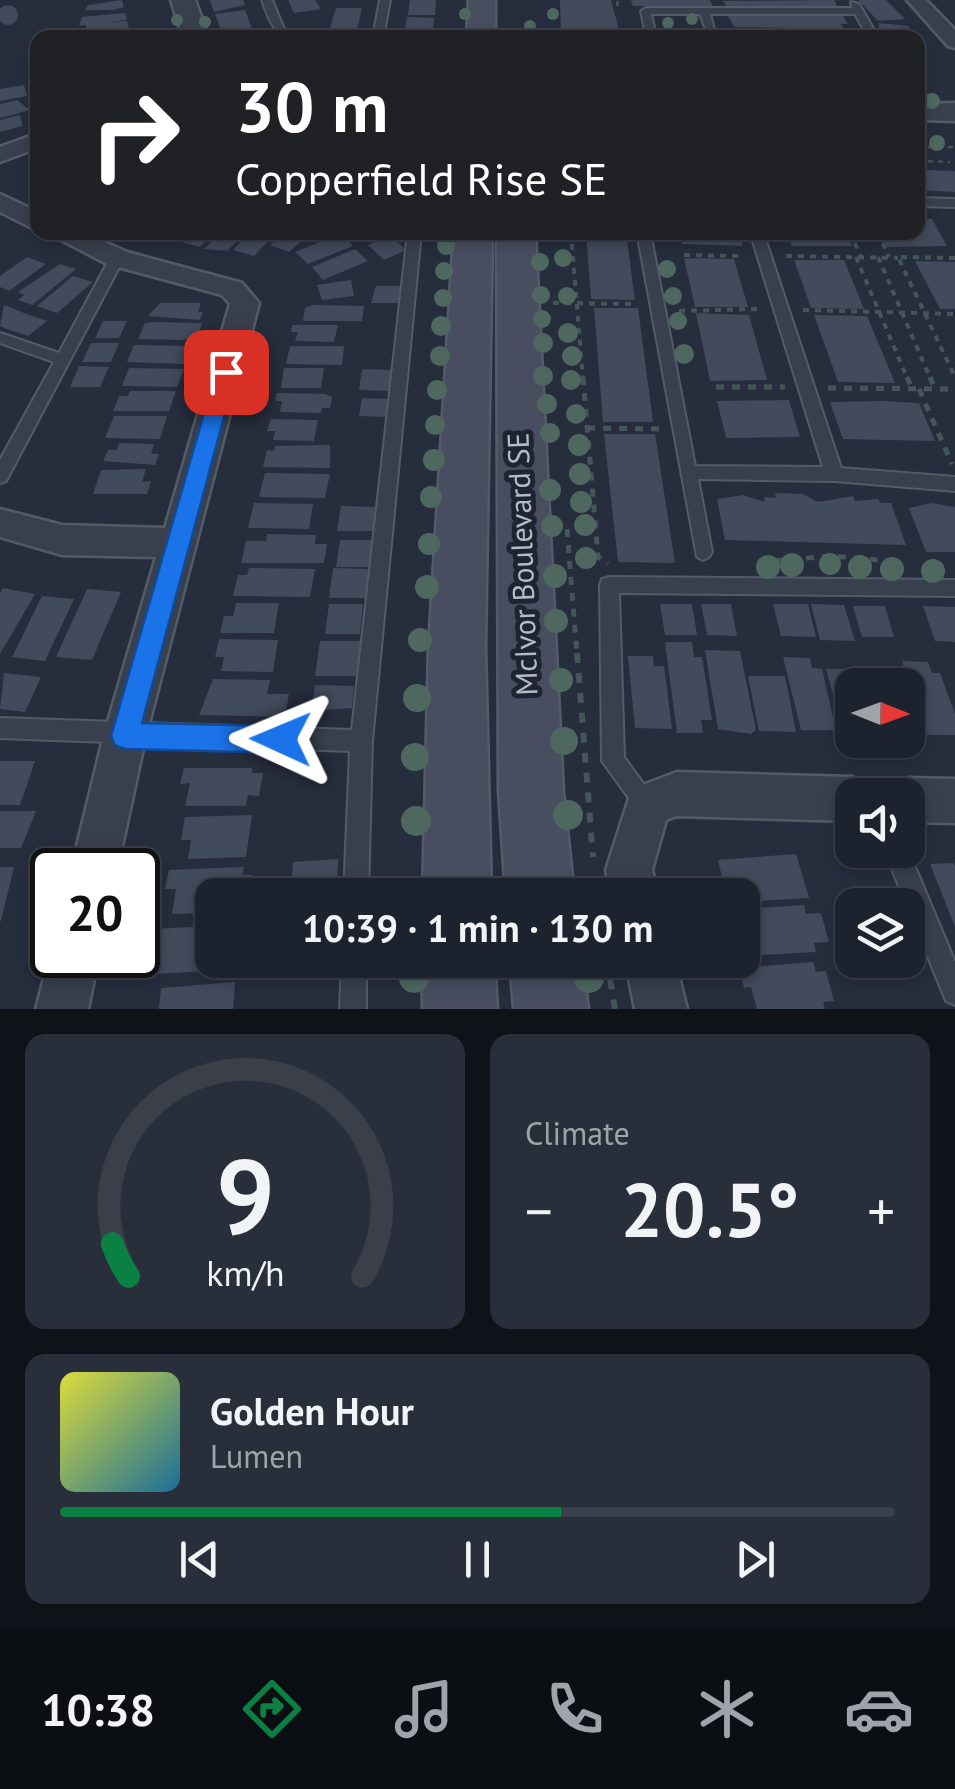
<!DOCTYPE html>
<html lang="en">
<head>
<meta charset="utf-8">
<style>
  body { margin:0; font-family:"PT Sans",sans-serif; background:#292f3a; color:#f1f3f6; height:100vh; display:flex; flex-direction:column; font-size:38px; white-space:nowrap }
  * { box-sizing:border-box; margin:0 }
  p { font-size:32px; color:#a0a4aa }
  .icon { flex:none; width:55px; height:55px; fill:none; stroke:currentColor; stroke-width:2; stroke-linecap:round; stroke-linejoin:round }
  .map { position:relative; height:1009px; overflow:hidden }
  .panel { display:flex; flex-direction:column; gap:25px; padding:25px; background:#0f1319; flex:1 }
  .panel>* { flex:none }
  .banner { position:absolute; left:30px; top:30px; width:895px; height:210px; border-radius:20px; box-shadow:0 5px 15px #0003,0 0 0 2px #3a3f4a; background:#202124; color:#fff; overflow:hidden }
  .needle { width:65px; rotate:91deg }
  .controls { position:absolute; left:835px; top:668px; display:grid; gap:20px }
  .controls a { display:grid; place-items:center; width:90px; height:90px; border-radius:20px; background:#1c222e; box-shadow:0 5px 15px #0003,0 0 0 2px #3a3f4a; font-size:50px }
  .speed { position:absolute; left:30px; top:848px; display:flex; gap:20px; font-size:50px; font-weight:700; text-align:center }
  .speed>* { display:grid; place-content:center; width:130px; height:130px; border-radius:50%; background:#1c222e; box-shadow:0 5px 15px #0003,0 0 0 2px #3a3f4a; line-height:1 }
  .speed .limit { border:5px solid #111; border-radius:15px; background:#fff; color:#111 }
  .pin { position:absolute; display:grid; place-items:center; width:85px; height:85px; color:#fff; margin:-42px; border-radius:20px; box-shadow:0 5px 15px #0006 }
  .me { position:absolute; width:110px; margin:-55px; rotate:271deg; stroke-linejoin:round; filter:drop-shadow(0 0 8px #0008) }
  .turn { display:flex; align-items:center; gap:35px; height:210px; padding:0 40px; font-size:45px }
  .turn .icon { width:130px; height:130px; stroke-width:2.5 }
  .turn b { display:block; font-size:70px; line-height:85px }
  .big { font-size:75px; font-weight:700; line-height:1.1 }
  .panel .widget { flex:1; display:flex; flex-direction:column; justify-content:center; gap:15px; min-width:0; padding:0 35px; border-radius:20px; background:#292f3a }
  .panel .dial { align-items:center; gap:0 }
  .dial svg { height:260px; overflow:visible; fill:none; stroke:#3a3f4a; stroke-width:7; stroke-linecap:round; text-anchor:middle }
  .dial text { fill:#f1f3f6; stroke:none }
  .song { display:flex; align-items:center; gap:30px }
  .cover { width:120px; height:120px; border-radius:15px; background:linear-gradient(135deg,hsl(60 70% 55%),hsl(200 70% 35%)) }
  .played { height:10px; border-radius:5px; background:linear-gradient(90deg,#0b8043 60%,#3a3f4a 60%) }
  .keys { display:flex; justify-content:space-around; direction:ltr }
  .heat { display:flex; justify-content:space-between; align-items:center; font-size:55px; direction:ltr }
  .panel .tiles { flex:1; display:grid; gap:25px; grid-template-columns:1fr 1fr }
  .widget:last-child { grid-column:span 2 }
  .trip { position:absolute; left:195px; top:878px; width:565px; height:100px; border-radius:20px; background:#1c222e; box-shadow:0 5px 15px #0003,0 0 0 2px #3a3f4a; font-weight:700; line-height:100px; text-align:center }
  .tabs { display:flex; height:160px; justify-content:space-around; align-items:center; background:#0b0e12; color:#a0a4aa }
  .tabs .icon { width:70px; height:70px }
  .tabs .on { color:#0b8043 }
  .tabs b { font-size:45px; color:#f1f3f6 }
  .map>svg:first-child { display:block }
</style>
</head>
<body>
<div class="map">
<svg width="955" height="1009" viewBox="0 0 955 1009">
  <rect width="100%" height="100%" fill="#262d3d"/>
  <g fill="#424b5c">
    <polygon points="122,0 124,7 114,10 85,10 88,5"/>
    <polygon points="210,0 243,0 245,5 214,12"/>
    <polygon points="288,0 315,0 321,9 294,13"/>
    <polygon points="410,0 436,0 435,15 408,15"/>
    <polygon points="560,0 611,0 621,37 561,36"/>
    <polygon points="631,0 710,0 713,6 633,6"/>
    <polygon points="834,0 837,6 832,7 727,7 723,1"/>
    <polygon points="858,0 886,0 905,19 878,21"/>
    <circle cx="8" cy="15" r="10"/>
    <polygon points="336,8 362,8 355,38 327,38"/>
    <polygon points="245,10 254,34 224,38 215,14"/>
    <polygon points="125,13 127,20 109,22 127,21 129,28 117,32 86,36 86,25 79,26 82,17"/>
    <polygon points="728,16 843,16 848,24 841,24 844,29 734,27"/>
    <polygon points="407,17 434,18 432,38 404,38"/>
    <polygon points="879,23 909,26 910,38 879,38"/>
    <polygon points="24,85 27,96 0,101 0,89"/>
    <polygon points="17,100 30,110 0,118 0,104"/>
    <polygon points="20,115 23,126 0,132 0,120"/>
    <polygon points="926,170 955,171 955,192 918,190 918,171"/>
    <polygon points="918,219 932,219 947,246 887,247 881,232 918,232"/>
    <polygon points="188,232 215,232 200,247 178,241"/>
    <polygon points="222,232 246,232 227,251 204,249"/>
    <polygon points="251,232 277,232 254,256 233,250"/>
    <polygon points="285,232 311,232 289,252 270,245"/>
    <polygon points="586,232 626,233 635,300 591,299"/>
    <polygon points="680,232 739,232 743,246 682,244"/>
    <polygon points="787,232 846,232 852,246 792,246"/>
    <polygon points="340,234 353,246 308,264 295,252"/>
    <polygon points="391,236 406,250 384,260 368,245"/>
    <polygon points="355,249 368,261 323,280 312,267"/>
    <polygon points="27,257 46,264 9,291 0,287 0,276"/>
    <polygon points="684,258 734,259 748,307 695,307"/>
    <polygon points="794,260 844,260 864,309 811,308"/>
    <polygon points="915,261 955,262 955,309 940,309"/>
    <polygon points="60,264 76,269 32,305 18,300 25,295 18,292"/>
    <polygon points="73,276 93,282 57,313 37,306"/>
    <polygon points="351,280 354,296 322,300 317,285"/>
    <polygon points="376,286 402,286 400,303 371,303"/>
    <polygon points="160,303 201,303 198,312 203,312 200,320 148,316"/>
    <polygon points="4,305 24,313 47,321 28,336 7,329 0,326"/>
    <polygon points="313,305 364,306 362,321 303,321 305,308"/>
    <polygon points="594,308 638,308 653,422 603,422"/>
    <polygon points="696,313 749,315 767,380 710,381"/>
    <polygon points="814,315 867,316 895,383 838,382"/>
    <polygon points="103,321 127,321 119,338 95,338"/>
    <polygon points="145,323 155,322 202,323 198,336 183,340 138,339"/>
    <polygon points="292,325 338,325 334,342 295,341 298,332 291,332"/>
    <polygon points="91,343 119,343 111,362 82,362"/>
    <polygon points="134,345 191,346 184,364 127,362"/>
    <polygon points="290,346 344,346 342,365 286,364"/>
    <polygon points="79,366 109,367 100,387 70,387"/>
    <polygon points="129,368 184,369 177,387 122,386"/>
    <polygon points="284,368 324,368 321,388 281,388"/>
    <polygon points="362,369 393,370 391,391 359,390"/>
    <polygon points="130,391 176,391 169,411 113,411 119,396 128,396"/>
    <polygon points="277,393 325,394 332,397 330,408 322,408 321,413 280,412 282,401 275,401"/>
    <polygon points="362,398 389,399 387,417 359,416"/>
    <polygon points="789,400 800,437 726,438 717,401"/>
    <polygon points="884,401 919,403 935,441 843,439 830,402"/>
    <polygon points="114,416 167,416 160,439 105,438"/>
    <polygon points="271,419 318,420 314,441 273,440 275,431 267,431"/>
    <polygon points="604,434 655,434 675,563 618,562"/>
    <polygon points="119,443 154,444 151,454 159,454 155,465 103,461 108,450 117,450"/>
    <polygon points="330,445 330,468 263,467 267,450 274,451 275,446"/>
    <polygon points="146,469 142,482 151,481 147,494 93,494 101,470"/>
    <polygon points="265,473 330,474 325,498 259,497"/>
    <polygon points="775,493 803,494 818,502 853,496 855,501 878,499 880,503 891,503 906,545 725,540 717,499 743,495 765,502 764,497 776,498"/>
    <polygon points="254,503 313,504 309,529 248,528"/>
    <polygon points="931,503 955,507 955,552 926,552 909,508"/>
    <polygon points="341,506 377,507 374,531 337,531"/>
    <polygon points="267,534 316,535 315,544 327,544 324,563 241,563 246,541 266,541"/>
    <polygon points="340,540 373,540 370,567 336,567"/>
    <polygon points="249,568 315,569 310,597 233,596 238,575 247,575"/>
    <polygon points="333,568 369,569 366,598 329,598"/>
    <polygon points="3,588 35,594 0,654 0,593"/>
    <polygon points="87,589 121,592 92,660 56,657"/>
    <polygon points="42,596 74,599 45,661 12,657"/>
    <polygon points="236,603 279,603 274,633 220,633 224,616 233,616"/>
    <polygon points="329,604 363,604 360,634 325,634"/>
    <polygon points="660,604 692,604 697,635 665,635"/>
    <polygon points="701,604 731,604 737,636 707,635"/>
    <polygon points="773,604 808,604 816,637 781,636"/>
    <polygon points="811,604 844,605 855,641 820,640"/>
    <polygon points="853,606 885,606 894,637 862,637"/>
    <polygon points="923,606 955,607 955,642 935,641"/>
    <polygon points="219,639 278,640 273,672 221,671 224,657 215,657"/>
    <polygon points="320,641 362,641 358,676 315,676"/>
    <polygon points="665,642 692,642 694,657 702,657 712,720 701,720 703,733 677,733"/>
    <polygon points="705,650 740,651 756,730 751,734 718,729"/>
    <polygon points="628,656 653,656 654,666 664,666 672,729 635,728"/>
    <polygon points="783,657 810,658 812,668 822,669 836,730 801,730"/>
    <polygon points="902,661 928,662 932,673 940,673 955,714 955,735 927,735"/>
    <polygon points="826,669 861,669 866,685 852,685 852,731 843,731"/>
    <polygon points="876,670 901,671 906,685 870,685 867,673"/>
    <polygon points="4,673 41,677 25,712 0,709"/>
    <polygon points="748,676 785,676 796,732 759,731"/>
    <polygon points="213,679 270,680 267,694 289,694 285,717 199,715"/>
    <polygon points="315,685 354,686 352,708 311,711"/>
    <polygon points="908,694 921,734 908,734"/>
    <polygon points="0,761 35,761 20,805 0,805"/>
    <polygon points="184,768 252,768 252,773 263,773 259,796 248,795 246,806 185,806 190,783 180,784"/>
    <polygon points="0,811 36,811 21,848 0,848"/>
    <polygon points="252,815 246,857 188,859 191,840 181,840 185,817"/>
    <polygon points="796,854 809,898 742,902 742,895 726,895 718,860"/>
    <polygon points="338,859 337,895 291,895 293,862"/>
    <polygon points="953,863 955,866 955,927 930,864"/>
    <polygon points="0,867 14,867 1,921 0,921"/>
    <polygon points="244,867 242,875 253,875 251,895 212,895 212,913 172,914 176,889 165,889 169,870"/>
    <polygon points="804,905 806,914 821,913 829,942 814,943 816,952 744,956 742,909"/>
    <polygon points="212,926 212,960 224,960 223,970 157,974 160,948 150,949 153,929"/>
    <polygon points="813,962 816,972 826,971 834,1001 823,1002 825,1009 757,1009 751,987 744,988 739,968"/>
    <polygon points="235,982 233,1009 159,1009 161,988"/>
  </g>
  <g fill="none" stroke-linecap="round" stroke-linejoin="round">
    <defs>
      <g id="service">
        <path d="M262,0H272L284,29L297,38C273,38 270,20 262,0Z"/>
        <polygon points="380,0 390,0 383,38 373,38"/>
        <path d="M851,2L859,4L873,28V38H863V28L855,14H710L716,37L649,38L646,35L641,11L646,8H852ZM651,14H700L707,32H655Z"/>
        <polygon points="918,198 955,199 955,207 918,206"/>
        <polygon points="408,232 421,232 372,741 368,895 344,895 350,751 0,738 0,718 352,730"/>
        <polygon points="637,232 650,232 695,466 823,467 750,232 763,232 841,468 955,477 955,491 834,481 698,479 712,552 709,557 703,560 697,557"/>
        <polygon points="117,254 124,258 6,481 0,483 0,460 54,362 0,343 0,333 59,353 110,258"/>
        <polygon points="609,577 955,580 955,596 619,593 624,757 658,804 655,812 647,815 639,812 602,761 600,585 602,579"/>
        <polygon points="884,850 908,850 955,962 955,1005 946,1001"/>
        <polygon points="342,960 366,960 366,1009 340,1009"/>
      </g>
      <g id="minor">
        <polygon points="907,0 926,0 955,30 955,48 948,46"/>
        <polygon points="38,133 38,148 0,162 0,147"/>
        <polygon points="0,194 38,212 38,231 0,212"/>
        <polygon points="46,232 82,232 127,252 242,283 259,303 146,735 117,870 71,870 104,735 156,557 62,555 0,537 0,509 62,525 165,528 230,304 222,295 107,264"/>
        <polygon points="677,772 852,777 868,783 873,795 852,795 852,821 677,816 666,820 652,870 659,895 611,895 606,870 632,789"/>
        <polygon points="908,778 955,779 955,823 908,822 908,795 888,795 892,784"/>
        <polygon points="52,947 52,955 99,955 88,1009 36,1009"/>
        <polygon points="625,960 675,960 687,1009 635,1009"/>
      </g>
      <g id="tertiary">
        <polygon points="171,0 195,0 209,38 183,38"/>
        <polygon points="955,103 955,121 918,120 918,104"/>
      </g>
      <g id="secondary">
        <polygon points="469,0 495,0 495,38 467,38"/>
        <polygon points="454,232 492,232 485,647 491,895 423,895 429,647"/>
        <polygon points="497,232 535,232 563,792 574,895 506,895 499,792"/>
        <polygon points="422,960 494,960 497,1009 423,1009"/>
        <polygon points="510,960 582,960 588,1009 514,1009"/>
      </g>
    </defs>
    <use href="#service" stroke="#545b68" stroke-width="4"/>
    <use href="#minor" stroke="#545b68" stroke-width="5"/>
    <use href="#tertiary" stroke="#545b68" stroke-width="5"/>
    <use href="#secondary" stroke="#545b68" stroke-width="5"/>
    <g stroke="#45565b" stroke-width="2.5" stroke-dasharray="5 5" stroke-linecap="butt">
      <polyline points="617,6 618,0"/>
      <polyline points="736,32 847,33"/>
      <polyline points="918,69 923,69"/>
      <polyline points="918,147 955,147"/>
      <polyline points="918,161 950,162"/>
    </g>
    <g stroke="#45565b" stroke-width="4" stroke-dasharray="6 6" stroke-linecap="butt">
      <polyline points="571,232 583,380"/>
      <polyline points="850,232 861,257"/>
      <polyline points="878,232 889,257"/>
      <polyline points="684,255 744,256"/>
      <polyline points="786,256 898,258"/>
      <polyline points="856,257 908,380"/>
      <polyline points="878,257 931,380"/>
      <polyline points="955,258 898,257 955,377"/>
      <polyline points="553,303 637,304"/>
      <polyline points="803,310 955,314"/>
      <polyline points="679,311 758,309"/>
    </g>
    <g stroke="#45565b" stroke-width="5" stroke-dasharray="8 8" stroke-linecap="butt">
      <polyline points="583,377 598,557 608,564"/>
      <polyline points="907,377 912,389"/>
      <polyline points="930,377 935,390"/>
      <polyline points="716,387 785,387"/>
      <polyline points="828,388 955,389"/>
      <polyline points="919,389 952,464"/>
      <polyline points="587,428 661,429"/>
      <polyline points="567,529 577,655"/>
      <polyline points="758,562 832,556 901,562"/>
    </g>
    <g stroke="#45565b" stroke-width="6" stroke-dasharray="10 10" stroke-linecap="butt">
      <polyline points="577,653 593,857"/>
      <polyline points="607,960 615,1009"/>
    </g>
    <use href="#service" fill="#39404d" fill-rule="evenodd"/>
    <use href="#minor" fill="#39404d" fill-rule="evenodd"/>
    <use href="#tertiary" fill="#39404d" fill-rule="evenodd"/>
    <use href="#secondary" fill="#484e60" fill-rule="evenodd"/>
  </g>
  <g fill="#4e6860">
    <circle cx="465" cy="14" r="6"/>
    <circle cx="553" cy="14" r="6"/>
    <circle cx="692" cy="19" r="6"/>
    <circle cx="177" cy="20" r="6"/>
    <circle cx="205" cy="22" r="6"/>
    <circle cx="668" cy="23" r="6"/>
    <circle cx="530" cy="26" r="6"/>
    <circle cx="932" cy="101" r="8"/>
    <circle cx="937" cy="143" r="8"/>
    <circle cx="446" cy="246" r="9"/>
    <circle cx="563" cy="258" r="9"/>
    <circle cx="540" cy="262" r="9"/>
    <circle cx="667" cy="269" r="9"/>
    <circle cx="444" cy="271" r="9"/>
    <circle cx="541" cy="295" r="9"/>
    <circle cx="567" cy="296" r="9"/>
    <circle cx="673" cy="296" r="9"/>
    <circle cx="443" cy="298" r="9"/>
    <circle cx="542" cy="319" r="9"/>
    <circle cx="678" cy="321" r="9"/>
    <circle cx="441" cy="326" r="10"/>
    <circle cx="568" cy="333" r="10"/>
    <circle cx="543" cy="343" r="10"/>
    <circle cx="684" cy="354" r="10"/>
    <circle cx="440" cy="356" r="10"/>
    <circle cx="572" cy="356" r="10"/>
    <circle cx="543" cy="376" r="10"/>
    <circle cx="571" cy="380" r="10"/>
    <circle cx="437" cy="390" r="10"/>
    <circle cx="547" cy="404" r="10"/>
    <circle cx="576" cy="414" r="10"/>
    <circle cx="435" cy="425" r="10"/>
    <circle cx="550" cy="433" r="10"/>
    <circle cx="579" cy="445" r="11"/>
    <circle cx="434" cy="460" r="11"/>
    <circle cx="580" cy="474" r="11"/>
    <circle cx="550" cy="490" r="11"/>
    <circle cx="431" cy="497" r="11"/>
    <circle cx="581" cy="502" r="11"/>
    <circle cx="585" cy="525" r="11"/>
    <circle cx="552" cy="526" r="11"/>
    <circle cx="429" cy="544" r="11"/>
    <circle cx="586" cy="558" r="11"/>
    <circle cx="792" cy="565" r="12"/>
    <circle cx="830" cy="564" r="11"/>
    <circle cx="768" cy="567" r="12"/>
    <circle cx="860" cy="567" r="12"/>
    <circle cx="892" cy="569" r="12"/>
    <circle cx="933" cy="571" r="12"/>
    <circle cx="555" cy="576" r="12"/>
    <circle cx="427" cy="587" r="12"/>
    <circle cx="556" cy="621" r="12"/>
    <circle cx="420" cy="640" r="12"/>
    <circle cx="561" cy="680" r="12"/>
    <circle cx="417" cy="698" r="14"/>
    <circle cx="564" cy="741" r="14"/>
    <circle cx="415" cy="757" r="14"/>
    <circle cx="568" cy="815" r="15"/>
    <circle cx="416" cy="821" r="15"/>
    <circle cx="414" cy="978" r="15"/>
    <circle cx="589" cy="978" r="15"/>
  </g>
  <polygon fill="#1a73e8" stroke="#114b97" stroke-width="2.5" points="226,365 236,372 142,723 281,726 291,730 295,739 291,749 281,753 125,749 115,745 111,736 216,372"/>
  <g text-anchor="middle" stroke-width="10" stroke-linejoin="round" paint-order="stroke">
    <g font-size="30" fill="#b5bbc8" stroke="#1e2532">
      <text transform="translate(523 564) rotate(-92)" y="10">McIvor Boulevard SE</text>
    </g>
  </g>
</svg>
<div class="controls">
<a><svg class="needle" viewBox="-14 -14 28 28"><path d="M0-13l5 13h-10z" fill="#e53935"/><path d="M0 13l5-13h-10z" fill="#a0a4aa"/></svg></a>
<a><svg class="icon" aria-label="sound" viewBox="0 0 24 24"><path d="M4 9h4l5-4v14l-5-4H4zM17 9q2 3 0 6"/></svg></a>
<a><svg class="icon" aria-label="layers" viewBox="0 0 24 24"><path d="M12 4l9 5-9 5-9-5zM3 14l9 5 9-5"/></svg></a>
</div>
<div class="speed"><div class="limit">20</div></div>
<div class="pin" style="left:226px;top:372px;background:#d93025"><svg class="icon" aria-label="arrive" viewBox="0 0 24 24"><path d="M6 21V4h12l-3 4 3 4H6"/></svg></div>
<svg class="me" style="left:281px;top:739px" viewBox="-20 -20 40 40"><path d="M0-17L14 15 0 8-14 15z" fill="#1a73e8" stroke="#fff" stroke-width="4"/></svg>
<div class="trip">10:39 · 1 min · 130 m</div>
<div class="banner">
<div class="turn"><svg class="icon" aria-label="right" viewBox="0 0 24 24"><path d="M7 20v-9h11M14 6l5 5-5 5"/></svg><div><b>30 m</b>Copperfield Rise SE</div></div>
</div>
</div>
<section class="panel">
<div class="tiles">
<div class="widget dial"><svg viewBox="0 0 100 80">
<path d="M14 69A42 42 0 1 1 86 69"/>
<path d="M14 69A42 42 0 0 1 9 59" stroke="#0b8043"/>
<text x="50" y="56" font-size="32" font-weight="700">9</text>
<text x="50" y="72" font-size="11">km/h</text>
</svg></div>
<div class="widget"><p>Climate</p>
<div class="heat"><a>−</a><b class="big">20.5°</b><a>+</a></div>
</div>
<div class="widget">
<div class="song"><i class="cover"></i><div><b>Golden Hour</b><p>Lumen</p></div></div>
<div class="played"></div>
<div class="keys"><svg class="icon" aria-label="previous" viewBox="0 0 24 24"><path d="M18 5L8 12l10 7zM5 5v14"/></svg><svg class="icon" aria-label="pause" viewBox="0 0 24 24"><path d="M8 5v14M16 5v14"/></svg><svg class="icon" aria-label="next" viewBox="0 0 24 24"><path d="M6 5l10 7-10 7zM19 5v14"/></svg></div>
</div>
</div>
</section>
<nav class="tabs">
<b>10:38</b>
<svg class="icon on" aria-label="directions" viewBox="0 0 24 24"><path d="M12 3l9 9-9 9-9-9zM9 14v-3h6M13 9l2 2-2 2"/></svg>
<svg class="icon" aria-label="music" viewBox="0 0 24 24"><path d="M9 18V5l10-2v13"/><circle cx="6" cy="18" r="3"/><circle cx="16" cy="16" r="3"/></svg>
<svg class="icon" aria-label="phone" viewBox="0 0 24 24"><path d="M5 4h4l2 5-3 2q2 4 5 5l2-3 5 2v4C11 20 4 13 5 4z"/></svg>
<svg class="icon" aria-label="climate" viewBox="0 0 24 24"><path d="M12 3v18M4 7l16 10M4 17L20 7"/></svg>
<svg class="icon" aria-label="car" viewBox="0 0 24 24"><path d="M5 17H2v-5l4-1 3-4h7l3 4 3 1v5h-3M9 17h6M6 11h13"/><circle cx="7" cy="17" r="2"/><circle cx="17" cy="17" r="2"/></svg>
</nav>
</body>
</html>
